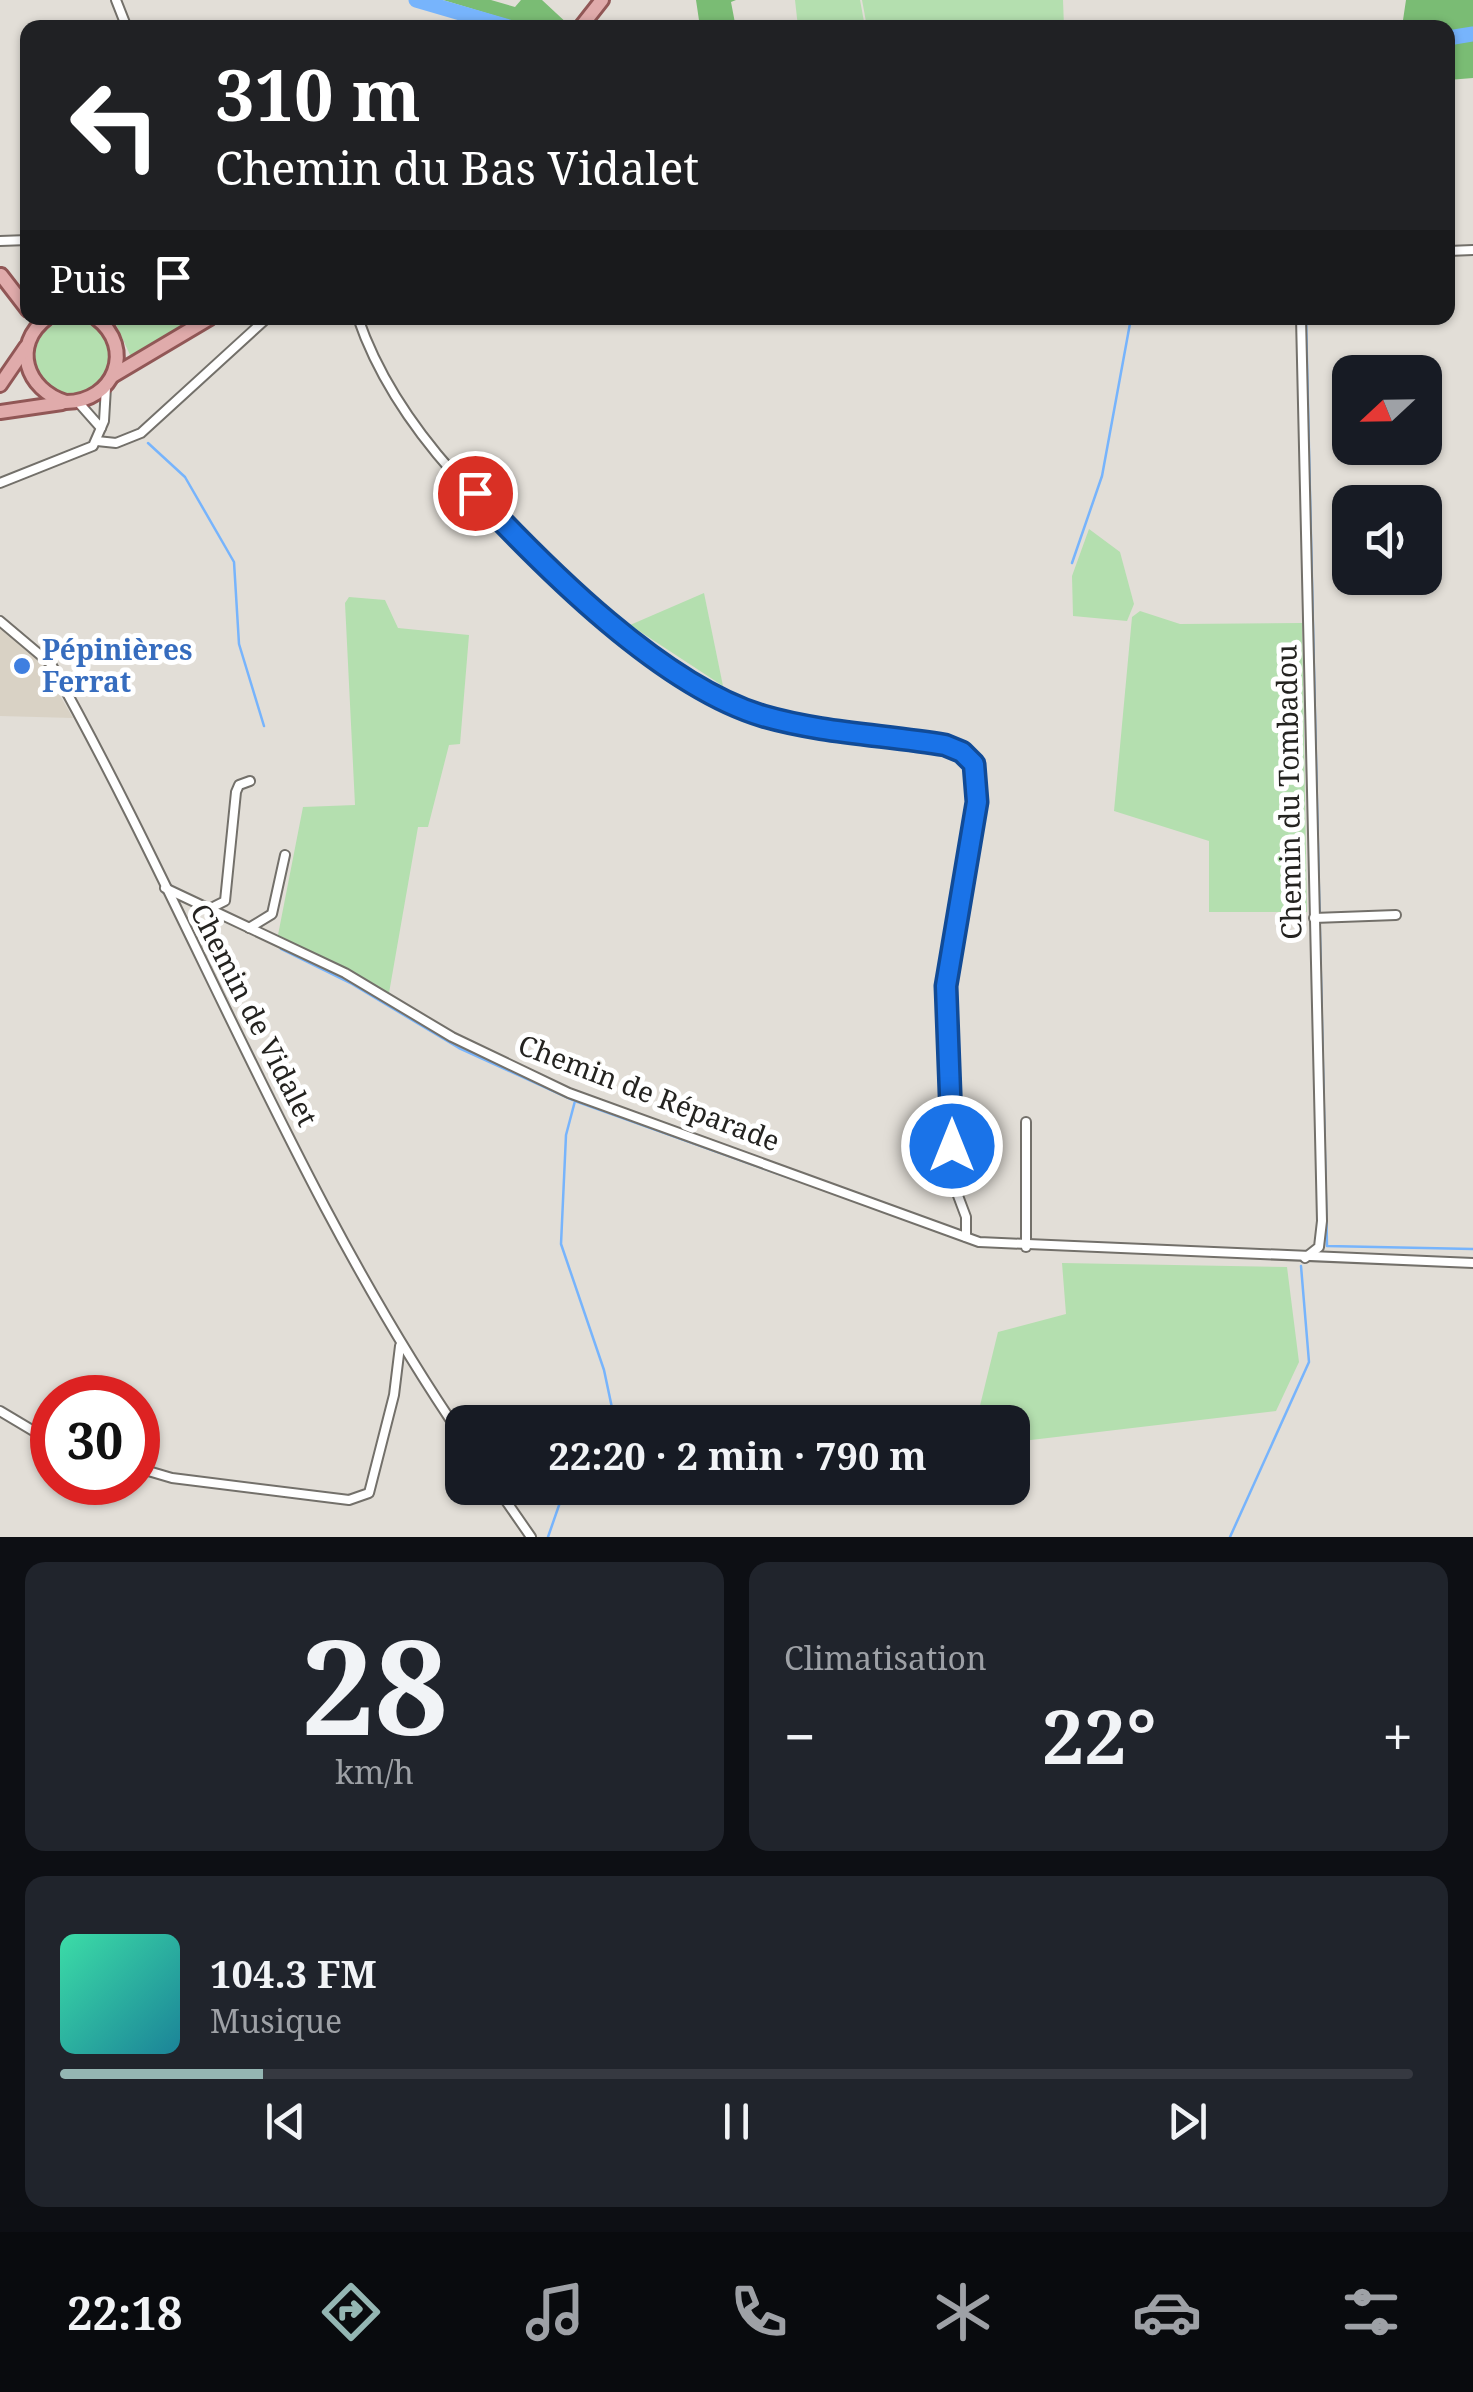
<!DOCTYPE html>
<html lang="fr">
<head>
<meta charset="utf-8">
<style>
  body { margin:0; font-family:"Noto Serif",serif; background:#20242c; color:#f1f3f6; height:100vh; display:flex; flex-direction:column; font-size:38px; white-space:nowrap }
  * { box-sizing:border-box; margin:0 }
  p { font-size:32px; color:#9ea1a6 }
  .icon { flex:none; width:55px; height:55px; fill:none; stroke:currentColor; stroke-width:2; stroke-linecap:round; stroke-linejoin:round }
  .map { position:relative; height:1537px; overflow:hidden }
  .details { display:flex; flex-direction:column; gap:25px; padding:25px; background:#0d0f14; flex:1 }
  .details>* { flex:none }
  .hud { position:absolute; left:20px; top:20px; width:1435px; height:305px; border-radius:20px; box-shadow:0 2px 8px #0004; background:#202124; color:#fff; overflow:hidden }
  .needle { width:65px; rotate:248deg }
  .fabs { position:absolute; left:1332px; top:355px; display:grid; gap:20px }
  .fabs a { display:grid; place-items:center; width:110px; height:110px; border-radius:20px; background:#171b24; box-shadow:0 2px 8px #0004; font-size:50px }
  .speed { position:absolute; left:30px; top:1375px; display:flex; gap:20px; font-size:50px; font-weight:700; text-align:center }
  .speed>* { display:grid; place-content:center; width:130px; height:130px; border-radius:50%; background:#171b24; box-shadow:0 2px 8px #0004; line-height:1 }
  .speed .limit { border:15px solid #d22; background:#fff; color:#111 }
  .pin { position:absolute; display:grid; place-items:center; width:85px; height:85px; color:#fff; margin:-42px; border:5px solid #fff; border-radius:50%; box-shadow:0 2px 10px #0007 }
  .me { position:absolute; width:110px; margin:-55px; rotate:0deg; stroke-linejoin:round; filter:drop-shadow(0 0 8px #0008) }
  .turn { display:flex; align-items:center; gap:35px; height:210px; padding:0 30px; font-size:45px }
  .turn .icon { width:130px; height:130px; stroke-width:2.5 }
  .turn b { display:block; font-size:70px; line-height:85px }
  .then { display:flex; align-items:center; height:95px; padding:0 30px; background:#0003; gap:20px; font-size:38px }
  .big { font-size:75px; font-weight:700; line-height:1.1 }
  .details .tile { flex:1; display:flex; flex-direction:column; justify-content:center; gap:15px; min-width:0; padding:0 35px; border-radius:20px; background:#20242c }
  .details .dial { align-items:center; gap:0 }
  .dial b { font-size:130px; line-height:1 }
  .song { display:flex; align-items:center; gap:30px }
  .cover { width:120px; height:120px; border-radius:15px; background:linear-gradient(135deg,hsl(160 70% 55%),hsl(190 70% 35%)) }
  .played { height:10px; border-radius:5px; background:linear-gradient(90deg,#94b6b3 15%,#363941 15%) }
  .keys { display:flex; justify-content:space-around; direction:ltr }
  .heat { display:flex; justify-content:space-between; align-items:center; font-size:55px; direction:ltr }
  .details .tiles { flex:1; display:grid; gap:25px; grid-template-columns:1fr 1fr }
  .tile:last-child { grid-column:span 2 }
  .trip { position:absolute; left:445px; top:1405px; width:585px; height:100px; border-radius:20px; background:#171b24; box-shadow:0 2px 8px #0004; font-weight:700; line-height:100px; text-align:center }
  .dock { display:flex; height:160px; justify-content:space-around; align-items:center; background:#090b0e; color:#9ea1a6 }
  .dock .icon { width:70px; height:70px }
  .dock .active { color:#94b6b3 }
  .dock b { font-size:45px; color:#f1f3f6 }
  .map>svg:first-child { display:block }
</style>
</head>
<body>
<div class="map">
<svg width="1473" height="1537" viewBox="0 0 1473 1537">
  <rect width="100%" height="100%" fill="#e2ded7"/>
  <polygon fill="#d9d2c5" points="0,628 38,658 73,718 0,716"/>
  <g fill="#b4dfaf">
    <polygon points="795,0 860,0 865,27 798,27"/>
    <polygon points="862,0 1063,0 1064,27 867,27"/>
    <polygon points="113,318 200,318 131,357"/>
    <circle cx="72" cy="357" r="37"/>
    <polygon points="1089,529 1120,552 1134,604 1127,621 1073,616 1072,576"/>
    <polygon points="704,593 723,686 630,625"/>
    <polygon points="349,597 385,600 398,628 469,635 460,744 449,745 428,827 418,827 389,993 278,935 303,807 355,805 345,603"/>
    <polygon points="1140,611 1180,624 1302,623 1307,912 1209,912 1209,841 1114,811 1132,617"/>
    <polygon points="1062,1263 1287,1267 1299,1362 1276,1411 1013,1442 1012,1422 976,1422 998,1332 1066,1314"/>
  </g>
  <g fill="#7abc74">
    <polygon points="443,0 491,0 515,7 521,0 542,0 570,26 532,27"/>
    <polygon points="696,0 736,0 731,2 735,23 741,27 700,27"/>
    <polygon points="1406,0 1473,0 1473,30 1448,34 1448,28 1354,27 1403,20"/>
    <polygon points="1473,39 1473,78 1448,80 1448,43"/>
  </g>
  <g fill="none" stroke-linecap="round" stroke-linejoin="round">
    <g stroke="#77b4fc" stroke-width="2.5">
      <polyline points="1306,318 1327,1246 1473,1249"/>
      <polyline points="148,443 185,477 234,562 239,644 264,726"/>
      <polyline points="1072,563 1102,476 1131,318"/>
      <polyline points="281,949 352,984 459,1048 573,1100"/>
      <polyline points="615,1422 604,1370 561,1244 566,1135 575,1101 793,1179"/>
      <polyline points="548,1537 565,1488"/>
      <polyline points="1230,1537 1309,1362 1301,1266"/>
    </g>
    <g stroke="#77b4fc" stroke-width="15">
      <polyline points="416,0 512,28"/>
      <polyline points="1448,38 1473,34"/>
    </g>
    <defs>
      <g id="street">
        <polyline points="116,0 127,28"/>
        <polyline points="0,241 28,240"/>
        <polyline points="1448,251 1473,250"/>
        <path d="M358,318C399,438 501,525 595,607C633,639 670,675 716,698C784,731 871,733 945,745L963,751L974,764L977,802L946,986L954,1115L951,1177L966,1217V1237"/>
        <polyline points="1301,318 1322,1221 1319,1247 1305,1258"/>
        <polyline points="78,402 101,428"/>
        <polyline points="97,441 116,443 141,433 267,318"/>
        <polyline points="0,483 93,446 104,421 106,387"/>
        <path d="M0,621L51,664C194,919 297,1196 462,1437"/>
        <polyline points="165,888 345,973 452,1037 569,1093 979,1242 1473,1263"/>
        <polyline points="209,909 225,901 236,792 239,785 250,781"/>
        <polyline points="1314,918 1396,915"/>
        <polyline points="249,928 272,914 285,855"/>
        <polyline points="1026,1247 1026,1122"/>
        <polyline points="0,1411 52,1442"/>
        <polyline points="138,1468 172,1478 349,1500 369,1493 394,1395 400,1346"/>
        <polyline points="497,1488 531,1537"/>
      </g>
      <g id="primary">
        <polyline points="580,28 602,0"/>
        <polyline points="1,275 28,310"/>
        <path d="M47,318C11,345 26,390 66,402C114,402 136,348 96,318"/>
        <polyline points="114,375 210,318"/>
        <polyline points="0,385 26,347"/>
        <polyline points="0,412 62,403"/>
      </g>
    </defs>
    <use href="#street" stroke="#73706a" stroke-width="12"/>
    <use href="#primary" stroke="#915756" stroke-width="18"/>
    <use href="#street" stroke="#fff" stroke-width="8"/>
    <use href="#primary" stroke="#e0abab" stroke-width="12"/>
  </g>
  <g fill="none" stroke-linecap="round" stroke-linejoin="round">
    <defs>
      <path id="route" d="M475,493C546,569 662,686 763,716C821,733 886,735 945,745L962,752L974,764L977,802L946,986L952,1146"/>
    </defs>
    <use href="#route" stroke="#114b97" stroke-width="25"/>
    <use href="#route" stroke="#1a73e8" stroke-width="18"/>
  </g>
  <circle fill="#3f7fe0" stroke="#fff" stroke-width="4" cx="22" cy="666" r="10"/>
  <g text-anchor="middle" stroke-width="10" stroke-linejoin="round" paint-order="stroke">
    <g font-size="28" font-weight="bold" fill="#366cbe" stroke="#fff" text-anchor="start">
      <text x="42" y="660">Pépinières<tspan x="42" dy="32">Ferrat</tspan></text>
    </g>
    <g font-size="28" fill="#242320" stroke="#fff">
      <text transform="translate(1289 792) rotate(-91)" y="10">Chemin du Tombadou</text>
      <text transform="translate(254 1015) rotate(63)" y="10">Chemin de Vidalet</text>
      <text transform="translate(649 1093) rotate(21)" y="10">Chemin de Réparade</text>
    </g>
  </g>
</svg>
<div class="fabs">
<a><svg class="needle" viewBox="-14 -14 28 28"><path d="M0-13l5 13h-10z" fill="#e53935"/><path d="M0 13l5-13h-10z" fill="#9ea1a6"/></svg></a>
<a><svg class="icon" aria-label="sound" viewBox="0 0 24 24"><path d="M4 9h4l5-4v14l-5-4H4zM17 9q2 3 0 6"/></svg></a>
</div>
<div class="speed"><div class="limit">30</div></div>
<div class="pin" style="left:475px;top:493px;background:#d93025"><svg class="icon" aria-label="arrive" viewBox="0 0 24 24"><path d="M6 21V4h12l-3 4 3 4H6"/></svg></div>
<svg class="me" style="left:952px;top:1146px" viewBox="-20 -20 40 40"><circle r="17" fill="#1a73e8" stroke="#fff" stroke-width="3"/><path d="M0-11L8 9 0 5-8 9z" fill="#fff"/></svg>
<div class="trip">22:20 · 2 min · 790 m</div>
<div class="hud">
<div class="turn"><svg class="icon" aria-label="left" viewBox="0 0 24 24"><path d="M17 20v-9H6M10 6l-5 5 5 5"/></svg><div><b>310 m</b>Chemin du Bas Vidalet</div></div>
<div class="then">Puis<svg class="icon" aria-label="arrive" viewBox="0 0 24 24"><path d="M6 21V4h12l-3 4 3 4H6"/></svg></div>
</div>
</div>
<section class="details">
<div class="tiles">
<div class="tile dial"><b>28</b><p>km/h</p></div>
<div class="tile"><p>Climatisation</p>
<div class="heat"><a>−</a><b class="big">22°</b><a>+</a></div>
</div>
<div class="tile">
<div class="song"><i class="cover"></i><div><b>104.3 FM</b><p>Musique</p></div></div>
<div class="played"></div>
<div class="keys"><svg class="icon" aria-label="previous" viewBox="0 0 24 24"><path d="M18 5L8 12l10 7zM5 5v14"/></svg><svg class="icon" aria-label="pause" viewBox="0 0 24 24"><path d="M8 5v14M16 5v14"/></svg><svg class="icon" aria-label="next" viewBox="0 0 24 24"><path d="M6 5l10 7-10 7zM19 5v14"/></svg></div>
</div>
</div>
</section>
<nav class="dock">
<b>22:18</b>
<svg class="icon active" aria-label="directions" viewBox="0 0 24 24"><path d="M12 3l9 9-9 9-9-9zM9 14v-3h6M13 9l2 2-2 2"/></svg>
<svg class="icon" aria-label="music" viewBox="0 0 24 24"><path d="M9 18V5l10-2v13"/><circle cx="6" cy="18" r="3"/><circle cx="16" cy="16" r="3"/></svg>
<svg class="icon" aria-label="phone" viewBox="0 0 24 24"><path d="M5 4h4l2 5-3 2q2 4 5 5l2-3 5 2v4C11 20 4 13 5 4z"/></svg>
<svg class="icon" aria-label="climate" viewBox="0 0 24 24"><path d="M12 3v18M4 7l16 10M4 17L20 7"/></svg>
<svg class="icon" aria-label="car" viewBox="0 0 24 24"><path d="M5 17H2v-5l4-1 3-4h7l3 4 3 1v5h-3M9 17h6M6 11h13"/><circle cx="7" cy="17" r="2"/><circle cx="17" cy="17" r="2"/></svg>
<svg class="icon" aria-label="filters" viewBox="0 0 24 24"><path d="M4 7h16M4 17h16"/><circle cx="9" cy="7" r="2"/><circle cx="15" cy="17" r="2"/></svg>
</nav>
</body>
</html>
